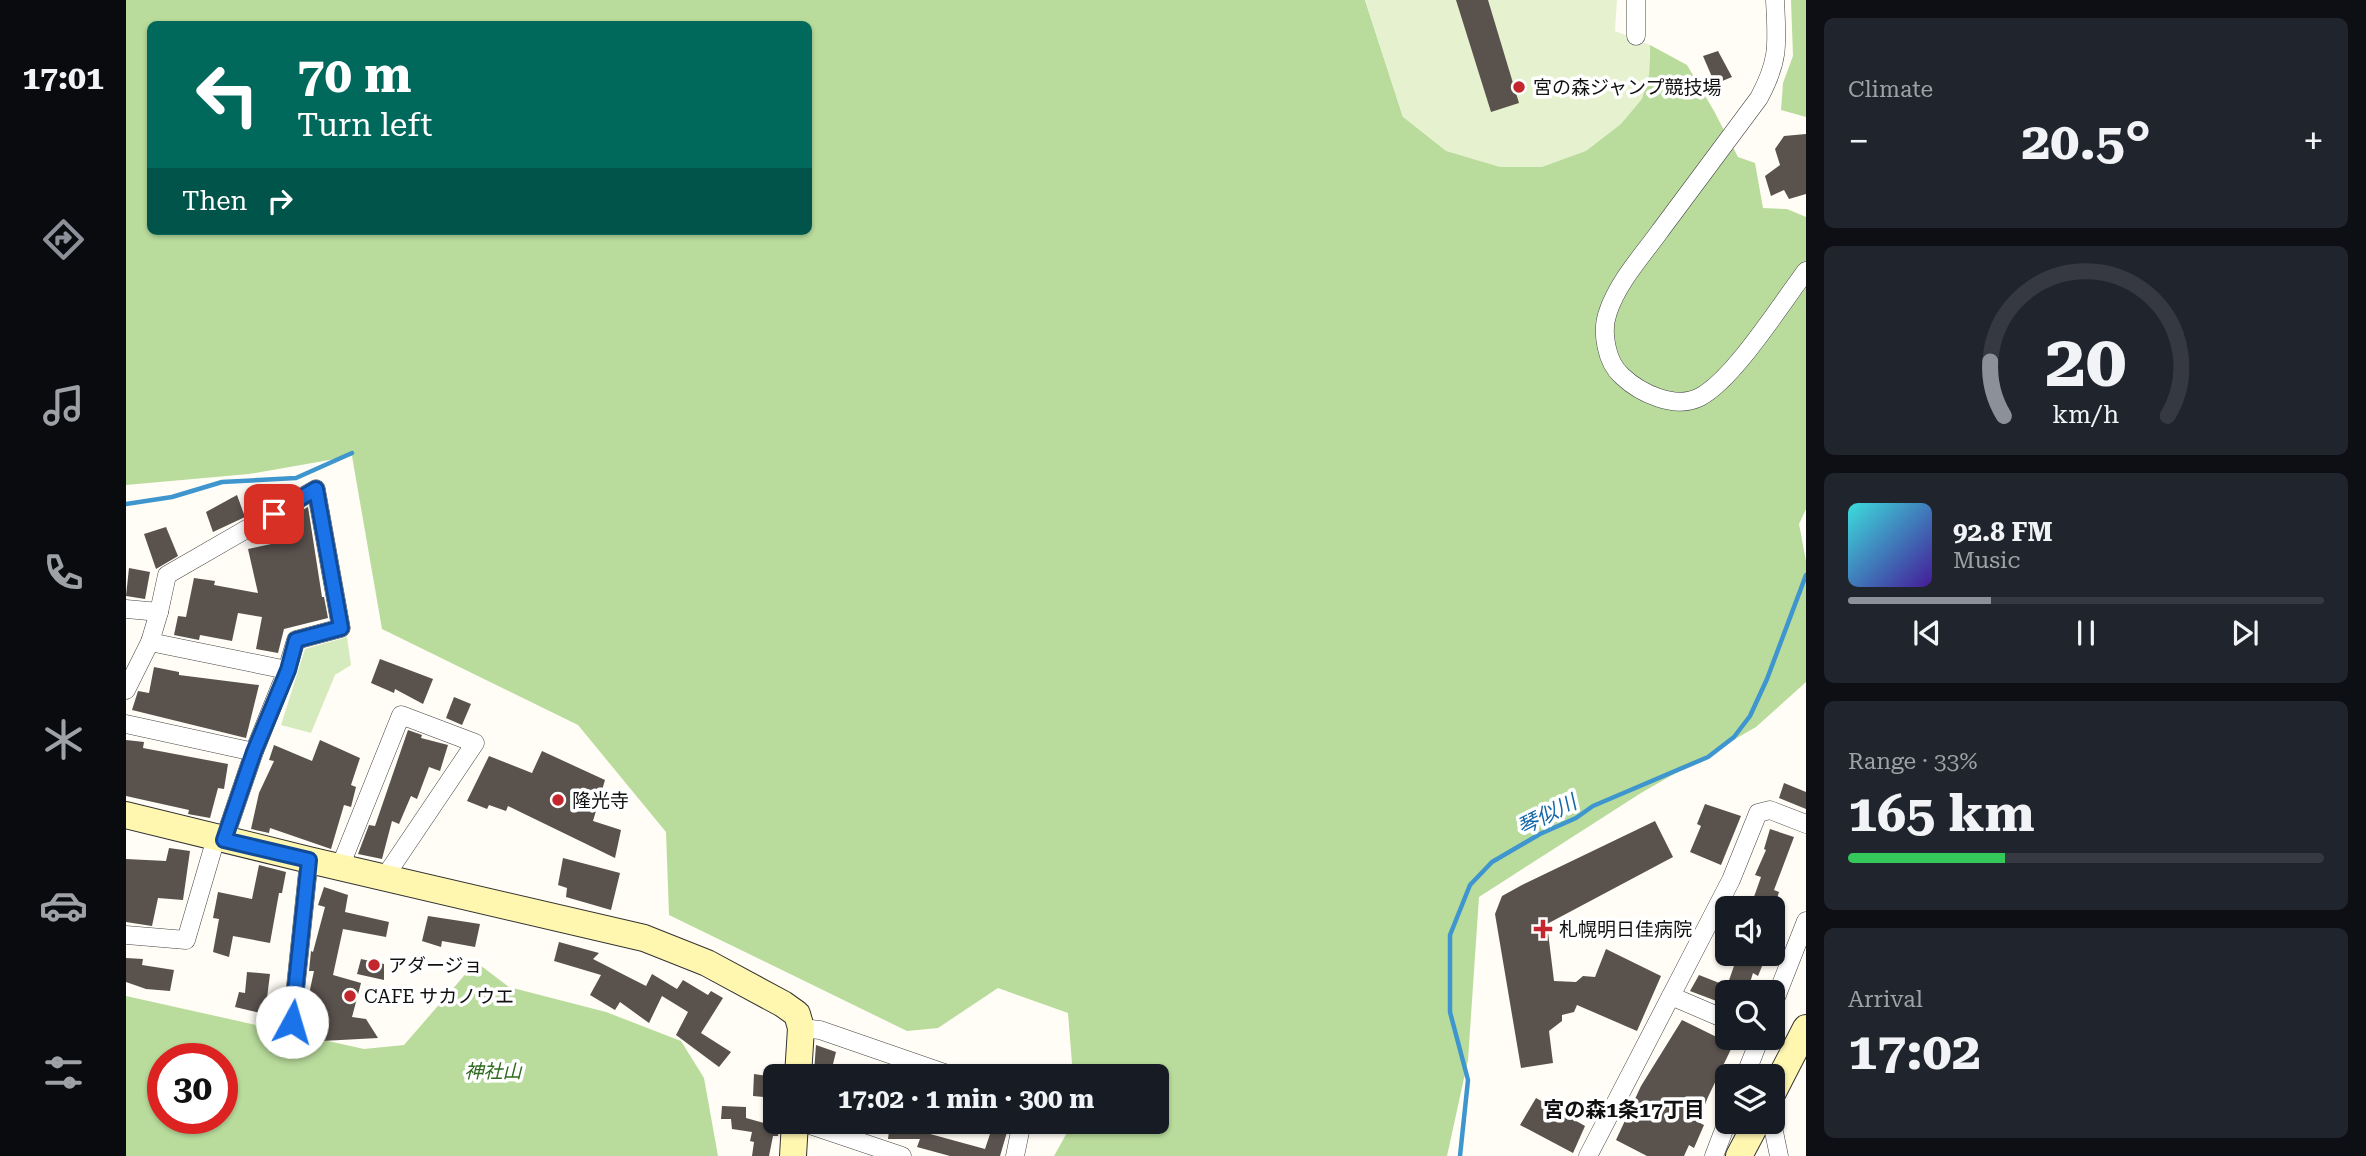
<!DOCTYPE html>
<html lang="en">
<head>
<meta charset="utf-8">
<style>
  body { margin:0; font-family:"Roboto Serif","Noto Sans JP",serif; background:#20242c; color:#f1f3f6; height:100vh; display:flex; flex-direction:column; font-size:26px; white-space:nowrap }
  * { box-sizing:border-box; margin:0 }
  p { font-size:23px; color:#9ea1a6 }
  .icon { flex:none; width:38px; height:38px; fill:none; stroke:currentColor; stroke-width:2; stroke-linecap:round; stroke-linejoin:round }
  .map { position:relative; flex:1; overflow:hidden }
  .side { display:flex; flex-direction:column; gap:18px; padding:18px; background:#0d0f14; width:560px }
  .side>* { flex:none }
  .guide { position:absolute; left:21px; top:21px; width:665px; height:214px; border-radius:10px; box-shadow:0 2px 5px #0004; background:#00695c; color:#fff; overflow:hidden }
  .buttons { position:absolute; left:1589px; top:896px; display:grid; gap:14px }
  .buttons a { display:grid; place-items:center; width:70px; height:70px; border-radius:10px; background:#171b24; box-shadow:0 2px 5px #0004; font-size:35px }
  .speed { position:absolute; left:21px; top:1043px; display:flex; gap:14px; font-size:35px; font-weight:700; text-align:center }
  .speed>* { display:grid; place-content:center; width:91px; height:91px; border-radius:50%; background:#171b24; box-shadow:0 2px 5px #0004; line-height:1 }
  .speed .limit { border:10px solid #d22; background:#fff; color:#111 }
  .pin { position:absolute; display:grid; place-items:center; width:60px; height:60px; color:#fff; margin:-30px; border-radius:14px; box-shadow:0 4px 10px #0006 }
  .me { position:absolute; width:77px; margin:-38px; rotate:6deg; stroke-linejoin:round; filter:drop-shadow(0 0 5px #0008) }
  .turn { display:flex; align-items:center; gap:24px; height:147px; padding:0 35px; font-size:32px }
  .turn .icon { width:91px; height:91px; stroke-width:2.5 }
  .turn b { display:block; font-size:49px; line-height:60px }
  .then { display:flex; align-items:center; height:66px; padding:0 35px; background:#0003; gap:14px; font-size:26px }
  .big { font-size:52px; font-weight:700; line-height:1.1 }
  .side .widget { flex:1; display:flex; flex-direction:column; justify-content:center; gap:10px; min-width:0; padding:0 24px; border-radius:10px; background:#20242c }
  .side .dial { align-items:center; gap:0 }
  .dial svg { height:182px; overflow:visible; fill:none; stroke:#363941; stroke-width:7; stroke-linecap:round; text-anchor:middle }
  .dial text { fill:#f1f3f6; stroke:none }
  .song { display:flex; align-items:center; gap:21px }
  .cover { width:84px; height:84px; border-radius:10px; background:linear-gradient(135deg,hsl(180 70% 55%),hsl(260 70% 35%)) }
  .played { height:7px; border-radius:4px; background:linear-gradient(90deg,#8c9099 30%,#363941 30%) }
  .keys { display:flex; justify-content:space-around; direction:ltr }
  .heat { display:flex; justify-content:space-between; align-items:center; font-size:38px; direction:ltr }
  .charge { height:10px; border-radius:5px; background:linear-gradient(90deg,#34c759 33%,#363941 0) }
  .trip { position:absolute; left:637px; top:1064px; width:406px; height:70px; border-radius:10px; background:#171b24; box-shadow:0 2px 5px #0004; font-weight:700; line-height:70px; text-align:center }
  main { display:flex; flex:1; min-height:0 }
  .menu { display:flex; flex-direction:column; width:126px; justify-content:space-around; align-items:center; background:#090b0e; color:#9ea1a6 }
  .menu .icon { width:49px; height:49px }
  .menu .selected { color:#8c9099 }
  .menu b { font-size:32px; color:#f1f3f6 }
  .map>svg:first-child { display:block }
</style>
</head>
<body>
<main>
<nav class="menu">
<b>17:01</b>
<svg class="icon selected" aria-label="directions" viewBox="0 0 24 24"><path d="M12 3l9 9-9 9-9-9zM9 14v-3h6M13 9l2 2-2 2"/></svg>
<svg class="icon" aria-label="music" viewBox="0 0 24 24"><path d="M9 18V5l10-2v13"/><circle cx="6" cy="18" r="3"/><circle cx="16" cy="16" r="3"/></svg>
<svg class="icon" aria-label="phone" viewBox="0 0 24 24"><path d="M5 4h4l2 5-3 2q2 4 5 5l2-3 5 2v4C11 20 4 13 5 4z"/></svg>
<svg class="icon" aria-label="climate" viewBox="0 0 24 24"><path d="M12 3v18M4 7l16 10M4 17L20 7"/></svg>
<svg class="icon" aria-label="car" viewBox="0 0 24 24"><path d="M5 17H2v-5l4-1 3-4h7l3 4 3 1v5h-3M9 17h6M6 11h13"/><circle cx="7" cy="17" r="2"/><circle cx="17" cy="17" r="2"/></svg>
<svg class="icon" aria-label="filters" viewBox="0 0 24 24"><path d="M4 7h16M4 17h16"/><circle cx="9" cy="7" r="2"/><circle cx="15" cy="17" r="2"/></svg>
</nav>
<div class="map">
<svg width="1680" height="1156" viewBox="0 0 1680 1156">
  <rect width="100%" height="100%" fill="#fffdf5"/>
  <polygon fill="#d5ebbd" points="221,637 225,665 209,675 185,733 155,725 179,649"/>
  <g fill="#b9dc9c" fill-rule="evenodd">
    <path d="M0,0H1239L1277,117L1523,75L1524,45L1561,65L1588,111L1612,157L1629,163L1637,208L1661,209L1680,217V509L1673,524L1680,561V682L1630,727L1515,793L1353,897L1342,1060L1321,1156H928L947,1122H1031V1076H947L942,1013L872,988L812,1028L781,1031L543,915L540,832L452,725L256,629L226,456L123,474L0,485ZM24,24H682V231H24Z"/>
    <polygon points="1665,0 1680,0 1680,117 1655,110 1657,83 1667,56"/>
    <path d="M350,962L383,987L480,1012L555,1041L578,1078L592,1156H0V996L238,1049L278,1045ZM37,1059H96V1118H37Z"/>
  </g>
  <polygon fill="#e6f2cf" points="1239,0 1491,0 1489,31 1524,45 1523,75 1516,99 1495,124 1460,151 1416,167 1374,167 1320,151 1277,117"/>
  <g fill="none" stroke-linecap="round" stroke-linejoin="round">
    <g stroke="#3f96cf" stroke-width="4.5">
      <polyline points="0,504 46,497 96,482 170,478 226,453"/>
      <polyline points="1334,1156 1342,1080 1324,1012 1324,935 1344,885 1366,862 1414,834 1450,818 1467,806 1582,757 1608,737 1624,716 1641,679 1680,575"/>
    </g>
  </g>
  <g fill="#5a524d">
    <polygon points="1330,0 1362,0 1393,103 1365,112"/>
    <polygon points="1592,51 1606,77 1589,84 1577,56"/>
    <polygon points="1680,134 1680,194 1663,199 1658,190 1645,196 1639,176 1654,165 1649,149 1658,136"/>
    <polygon points="111,495 119,517 87,532 80,512"/>
    <polygon points="182,507 196,597 198,597 202,618 158,629 152,653 130,649 136,617 112,613 106,641 74,635 73,640 48,635 52,616 60,617 68,578 89,581 88,585 132,593 122,549 154,542 153,537 161,532 157,521"/>
    <polygon points="40,527 52,556 30,569 18,534"/>
    <polygon points="3,568 24,572 19,599 0,596"/>
    <polygon points="254,659 307,679 297,704 269,689 268,693 245,683"/>
    <polygon points="28,667 53,672 53,675 133,685 120,738 6,710 12,691 23,693"/>
    <polygon points="328,697 345,704 336,725 320,718"/>
    <polygon points="282,730 296,735 295,738 322,745 314,771 303,767 291,799 285,796 273,824 266,821 256,859 232,854 243,825 249,826"/>
    <polygon points="0,740 18,742 17,748 102,764 98,789 92,788 84,818 62,814 63,810 0,796"/>
    <polygon points="194,740 234,758 225,785 230,787 225,807 218,805 205,849 144,828 143,833 125,829 133,793 148,761 143,760 148,745 186,761"/>
    <polygon points="416,751 479,780 467,821 495,830 489,858 382,806 380,811 363,805 361,809 341,801 363,756 406,773"/>
    <polygon points="1658,783 1680,792 1680,809 1653,798"/>
    <polygon points="1579,804 1615,816 1595,865 1564,852 1575,826 1571,824"/>
    <polygon points="1529,821 1547,857 1421,924 1428,981 1450,982 1457,976 1469,977 1480,949 1535,976 1511,1031 1451,1005 1448,1012 1436,1015 1436,1021 1423,1031 1427,1063 1395,1068 1369,914 1376,896 1396,885"/>
    <polygon points="1644,829 1668,837 1648,890 1653,892 1648,908 1624,908 1635,877 1629,875 1640,850 1638,849"/>
    <polygon points="43,848 64,851 57,900 32,898 26,926 0,922 0,859 40,861"/>
    <polygon points="437,858 494,873 485,910 440,897 441,888 432,885"/>
    <polygon points="133,865 160,872 156,893 153,893 144,943 107,936 103,957 87,952 93,919 87,918 92,892 126,899"/>
    <polygon points="198,887 222,895 219,912 263,922 260,937 217,929 207,975 235,983 226,1017 240,1019 252,1038 196,1041 174,1036 188,971 183,971 185,951 187,952 199,907 192,905"/>
    <polygon points="302,916 354,924 349,947 316,941 315,947 296,941"/>
    <polygon points="433,942 473,953 467,959 520,986 526,974 551,989 557,980 582,995 585,991 597,998 575,1033 605,1052 593,1067 550,1035 562,1012 536,996 523,1023 494,1002 489,1010 464,995 475,975 428,961"/>
    <polygon points="1591,954 1641,954 1632,976 1627,973 1621,992 1601,992 1601,1005 1564,991 1573,975 1601,986 1609,963"/>
    <polygon points="0,958 17,959 16,965 48,970 44,991 20,989 0,982"/>
    <polygon points="235,959 258,964 258,980 231,974"/>
    <polygon points="121,972 144,974 139,1014 109,1007 113,992 119,993"/>
    <polygon points="1556,1020 1607,1045 1582,1097 1572,1122 1578,1125 1568,1148 1563,1145 1558,1156 1521,1156 1490,1140 1515,1086"/>
    <polygon points="690,1045 710,1052 704,1076 688,1072"/>
    <polygon points="628,1074 649,1077 649,1098 627,1096"/>
    <polygon points="1410,1098 1459,1126 1447,1153 1394,1125"/>
    <polygon points="596,1106 620,1107 620,1118 653,1127 652,1136 647,1136 643,1156 626,1156 628,1142 624,1141 626,1132 606,1129 605,1119 595,1119"/>
    <polygon points="868,1122 884,1122 874,1156 824,1156 791,1147 794,1139 762,1139 764,1123 859,1149"/>
  </g>
  <g fill="none" stroke-linecap="round" stroke-linejoin="round">
    <defs>
      <g id="street">
        <path d="M1649,0C1651,43 1654,59 1633,98C1600,143 1567,187 1534,231C1516,256 1492,282 1482,312C1475,331 1480,362 1496,376C1514,393 1549,410 1574,397C1608,379 1655,304 1680,271"/>
        <polyline points="1510,36 1510,0"/>
        <polyline points="0,609 33,612 41,575 190,489 215,628 170,640 161,670 128,752 98,840"/>
        <polyline points="24,642 161,670"/>
        <polyline points="0,690 24,642 33,612"/>
        <polyline points="0,724 128,752"/>
        <polyline points="214,867 275,715 349,743 258,878"/>
        <polyline points="0,935 60,940 90,838"/>
        <polyline points="1545,996 1601,1020"/>
        <polyline points="1647,1005 1680,921"/>
        <polyline points="166,1022 183,860"/>
        <polyline points="675,1028 694,1030 827,1076"/>
        <polyline points="1619,1076 1634,1038"/>
        <polyline points="675,1122 776,1156"/>
        <polyline points="1646,1122 1653,1156"/>
        <polyline points="889,1156 896,1122"/>
        <polyline points="1462,1156 1605,880 1632,813 1644,810 1680,824"/>
        <polyline points="1588,1156 1601,1122"/>
      </g>
      <g id="secondary">
        <polyline points="0,815 183,860 518,938 581,963 657,1004 671,1014 675,1028 672,1076"/>
        <polyline points="1647,1092 1680,1028"/>
        <polyline points="667,1156 669,1122"/>
        <polyline points="1613,1156 1631,1122"/>
      </g>
    </defs>
    <use href="#street" stroke="#444" stroke-width="19"/>
    <use href="#secondary" stroke="#333" stroke-width="28"/>
    <use href="#street" stroke="#fff" stroke-width="18"/>
    <use href="#secondary" stroke="#fff6b0" stroke-width="26"/>
  </g>
  <g fill="none" stroke-linecap="round" stroke-linejoin="round">
    <defs>
      <polyline id="route" points="148,514 190,489 215,628 170,640 162,670 128,752 98,840 183,860 166,1022"/>
    </defs>
    <use href="#route" stroke="#114b97" stroke-width="18"/>
    <use href="#route" stroke="#1a73e8" stroke-width="12"/>
  </g>
  <g fill="#c4262e" stroke="#fff" stroke-width="2.5">
    <circle cx="1393" cy="87" r="7"/>
    <circle cx="432" cy="800" r="7"/>
    <path d="M1413.5 918.5h7v7h7v7h-7v7h-7v-7h-7v-7h7z"/>
    <circle cx="248" cy="965" r="7"/>
    <circle cx="224" cy="996" r="7"/>
  </g>
  <g text-anchor="middle" stroke-width="7" stroke-linejoin="round" paint-order="stroke">
    <g font-size="19" fill="#111" stroke="#fff" text-anchor="start">
      <text x="1407" y="94">宮の森ジャンプ競技場</text>
      <text x="446" y="807">隆光寺</text>
      <text x="1433" y="936">札幌明日佳病院</text>
      <text x="262" y="972">アダージョ</text>
      <text x="238" y="1003">CAFE サカノウエ</text>
    </g>
    <g font-size="19" font-style="italic" fill="#2f6b1f" stroke="#fff">
      <text x="367" y="1078">神社山</text>
    </g>
    <g font-size="21" font-style="italic" fill="#1768a6" stroke="#fff">
      <text transform="translate(1421 815) rotate(-27)" y="7">琴似川</text>
    </g>
    <g font-size="21" font-weight="bold" fill="#111" stroke="#fff">
      <text x="1498" y="1117">宮の森1条17丁目</text>
    </g>
  </g>
</svg>
<div class="buttons">
<a><svg class="icon" aria-label="sound" viewBox="0 0 24 24"><path d="M4 9h4l5-4v14l-5-4H4zM17 9q2 3 0 6"/></svg></a>
<a><svg class="icon" aria-label="search" viewBox="0 0 24 24"><circle cx="10" cy="10" r="6"/><path d="M15 15l6 6"/></svg></a>
<a><svg class="icon" aria-label="layers" viewBox="0 0 24 24"><path d="M12 4l9 5-9 5-9-5zM3 14l9 5 9-5"/></svg></a>
</div>
<div class="speed"><div class="limit">30</div></div>
<div class="pin" style="left:148px;top:514px;background:#d93025"><svg class="icon" aria-label="arrive" viewBox="0 0 24 24"><path d="M6 21V4h12l-3 4 3 4H6"/></svg></div>
<svg class="me" style="left:166px;top:1022px" viewBox="-20 -20 40 40"><circle r="19" fill="#fff"/><path d="M0-13L10 11 0 6-10 11z" fill="#1a73e8"/></svg>
<div class="trip">17:02 · 1 min · 300 m</div>
<div class="guide">
<div class="turn"><svg class="icon" aria-label="left" viewBox="0 0 24 24"><path d="M17 20v-9H6M10 6l-5 5 5 5"/></svg><div><b>70 m</b>Turn left</div></div>
<div class="then">Then<svg class="icon" aria-label="right" viewBox="0 0 24 24"><path d="M7 20v-9h11M14 6l5 5-5 5"/></svg></div>
</div>
</div>
<section class="side">
<div class="widget"><p>Climate</p>
<div class="heat"><a>−</a><b class="big">20.5°</b><a>+</a></div>
</div>
<div class="widget dial"><svg viewBox="0 0 100 80">
<path d="M14 69A42 42 0 1 1 86 69"/>
<path d="M14 69A42 42 0 0 1 8 45" stroke="#8c9099"/>
<text x="50" y="56" font-size="32" font-weight="700">20</text>
<text x="50" y="72" font-size="11">km/h</text>
</svg></div>
<div class="widget">
<div class="song"><i class="cover"></i><div><b>92.8 FM</b><p>Music</p></div></div>
<div class="played"></div>
<div class="keys"><svg class="icon" aria-label="previous" viewBox="0 0 24 24"><path d="M18 5L8 12l10 7zM5 5v14"/></svg><svg class="icon" aria-label="pause" viewBox="0 0 24 24"><path d="M8 5v14M16 5v14"/></svg><svg class="icon" aria-label="next" viewBox="0 0 24 24"><path d="M6 5l10 7-10 7zM19 5v14"/></svg></div>
</div>
<div class="widget"><p>Range · 33%</p><b class="big">165 km</b><div class="charge"></div></div>
<div class="widget"><p>Arrival</p><b class="big">17:02</b></div>
</section>
</main>
</body>
</html>
